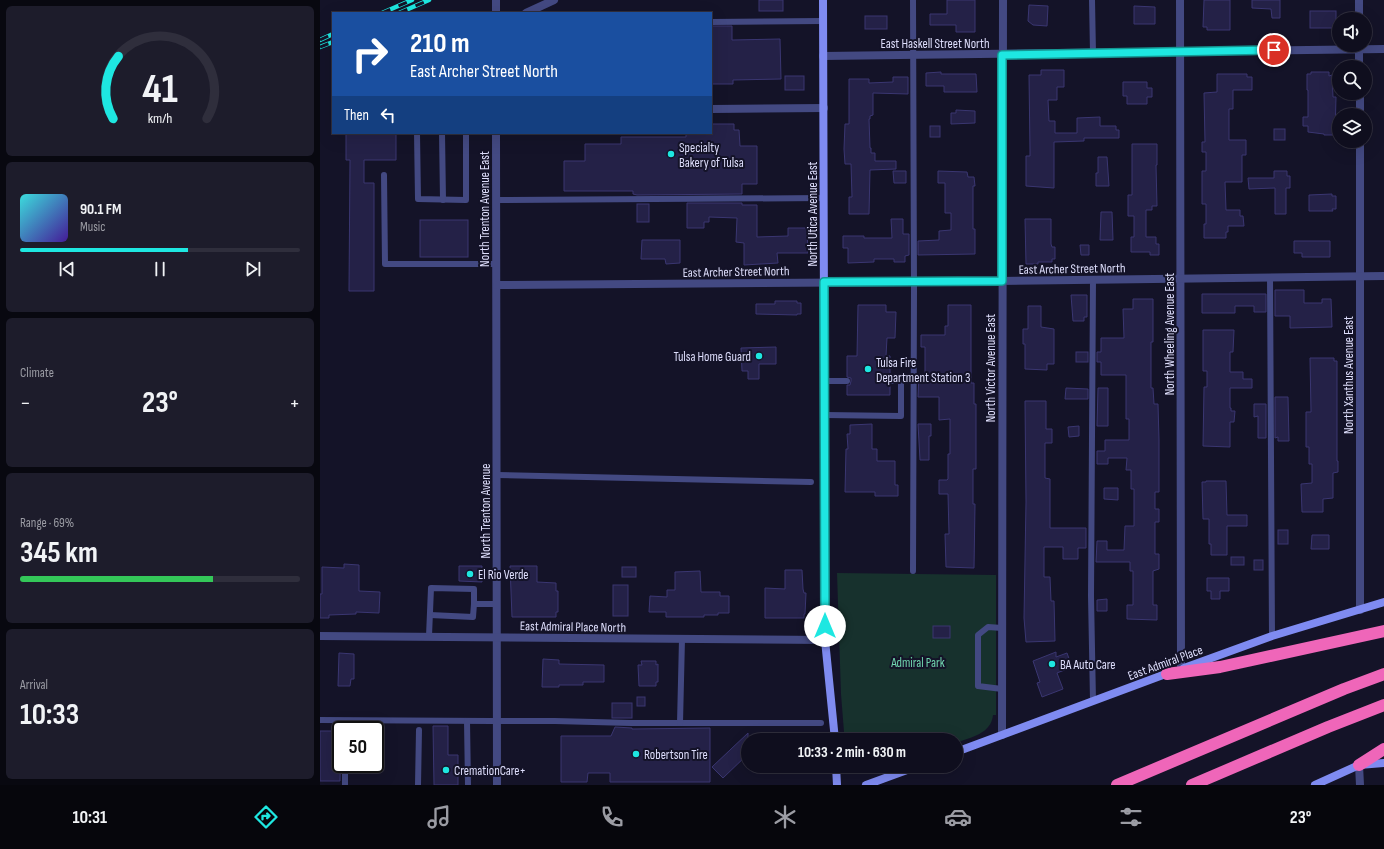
<!DOCTYPE html>
<html lang="en">
<head>
<meta charset="utf-8">
<style>
  body { margin:0; font-family:"Sofia Sans Condensed",sans-serif; background:#1d1c2b; color:#f1f3f6; height:100vh; display:flex; flex-direction:column; font-size:15px; white-space:nowrap }
  * { box-sizing:border-box; margin:0 }
  p { font-size:13px; color:#9b9ca4 }
  .icon { flex:none; width:22px; height:22px; fill:none; stroke:currentColor; stroke-width:2; stroke-linecap:round; stroke-linejoin:round }
  .map { position:relative; flex:1; overflow:hidden }
  .sheet { display:flex; flex-direction:column; gap:6px; padding:6px; background:#080810; width:320px }
  .sheet>* { flex:none }
  .banner { position:absolute; left:12px; top:12px; width:380px; height:122px; border-radius:0px; box-shadow:0 4px 16px #0002,0 0 0 1px #2f2e3c; background:#1a4fa0; color:#fff; overflow:hidden }
  .tools { position:absolute; left:1012px; top:12px; display:grid; gap:8px }
  .tools a { display:grid; place-items:center; width:40px; height:40px; border-radius:50%; background:#0f0e1e; box-shadow:0 4px 16px #0002,0 0 0 1px #2f2e3c; font-size:20px }
  .speed { position:absolute; left:12px; top:721px; display:flex; gap:8px; font-size:20px; font-weight:700; text-align:center }
  .speed>* { display:grid; place-content:center; width:52px; height:52px; border-radius:50%; background:#0f0e1e; box-shadow:0 4px 16px #0002,0 0 0 1px #2f2e3c; line-height:1 }
  .speed .limit { border:2px solid #111; border-radius:6px; background:#fff; color:#111 }
  .pin { position:absolute; display:grid; place-items:center; width:34px; height:34px; color:#fff; margin:-17px; border:2px solid #fff; border-radius:50%; box-shadow:0 1px 4px #0007 }
  .me { position:absolute; width:44px; margin:-22px; rotate:0deg; stroke-linejoin:round; filter:drop-shadow(0 0 3px #0008) }
  .turn { display:flex; align-items:center; gap:14px; height:84px; padding:0 12px; font-size:18px }
  .turn .icon { width:52px; height:52px; stroke-width:2.5 }
  .turn b { display:block; font-size:28px; line-height:34px }
  .then { display:flex; align-items:center; height:38px; padding:0 12px; background:#0003; gap:8px; font-size:15px }
  .big { font-size:30px; font-weight:700; line-height:1.1 }
  .sheet .widget { flex:1; display:flex; flex-direction:column; justify-content:center; gap:6px; min-width:0; padding:0 14px; border-radius:6px; background:#1d1c2b }
  .sheet .dial { align-items:center; gap:0 }
  .dial svg { height:104px; overflow:visible; fill:none; stroke:#2f2e3c; stroke-width:7; stroke-linecap:round; text-anchor:middle }
  .dial text { fill:#f1f3f6; stroke:none }
  .song { display:flex; align-items:center; gap:12px }
  .cover { width:48px; height:48px; border-radius:6px; background:linear-gradient(135deg,hsl(180 70% 55%),hsl(260 70% 35%)) }
  .played { height:4px; border-radius:2px; background:linear-gradient(90deg,#1ee7e1 60%,#2f2e3c 60%) }
  .keys { display:flex; justify-content:space-around; direction:ltr }
  .heat { display:flex; justify-content:space-between; align-items:center; font-size:22px; direction:ltr }
  .charge { height:6px; border-radius:3px; background:linear-gradient(90deg,#34c759 69%,#2f2e3c 0) }
  .trip { position:absolute; left:421px; top:733px; width:222px; height:40px; border-radius:20px; background:#0f0e1e; box-shadow:0 4px 16px #0002,0 0 0 1px #2f2e3c; font-weight:700; line-height:40px; text-align:center }
  .dock { display:flex; height:64px; justify-content:space-around; align-items:center; background:#06060c; color:#9b9ca4 }
  .dock .icon { width:28px; height:28px }
  .dock .selected { color:#1ee7e1 }
  .dock b { font-size:18px; color:#f1f3f6 }
  main { display:flex; flex:1; min-height:0 }
  .map>svg:first-child { display:block }
</style>
</head>
<body>
<main>
<section class="sheet">
<div class="widget dial"><svg viewBox="0 0 100 80">
<path d="M14 69A42 42 0 1 1 86 69"/>
<path d="M14 69A42 42 0 0 1 18 21" stroke="#1ee7e1"/>
<text x="50" y="56" font-size="32" font-weight="700">41</text>
<text x="50" y="72" font-size="11">km/h</text>
</svg></div>
<div class="widget">
<div class="song"><i class="cover"></i><div><b>90.1 FM</b><p>Music</p></div></div>
<div class="played"></div>
<div class="keys"><svg class="icon" aria-label="previous" viewBox="0 0 24 24"><path d="M18 5L8 12l10 7zM5 5v14"/></svg><svg class="icon" aria-label="pause" viewBox="0 0 24 24"><path d="M8 5v14M16 5v14"/></svg><svg class="icon" aria-label="next" viewBox="0 0 24 24"><path d="M6 5l10 7-10 7zM19 5v14"/></svg></div>
</div>
<div class="widget"><p>Climate</p>
<div class="heat"><a>−</a><b class="big">23°</b><a>+</a></div>
</div>
<div class="widget"><p>Range · 69%</p><b class="big">345 km</b><div class="charge"></div></div>
<div class="widget"><p>Arrival</p><b class="big">10:33</b></div>
</section>
<div class="map">
<svg width="1064" height="785" viewBox="0 0 1064 785">
  <rect width="100%" height="100%" fill="#141328"/>
  <path fill="#17312d" d="M517,573L676,575V715H673C671,734 651,737 636,743V740H582L524,732L521,694Z"/>
  <g fill="#242147" stroke="#3a3671">
    <rect x="439" y="0" width="24" height="11"/>
    <polygon points="627,0 655,0 655,32 636,32 636,25 610,25 610,14 627,14"/>
    <polygon points="884,0 910,0 910,30 887,30 887,27 883,27"/>
    <polygon points="932,0 960,0 960,18 952,18 951,9 932,8"/>
    <polygon points="709,5 728,6 727,26 713,25 708,21"/>
    <polygon points="814,6 835,7 835,24 814,24"/>
    <rect x="990" y="11" width="26" height="17"/>
    <rect x="545" y="16" width="22" height="13"/>
    <polygon points="391,26 412,26 412,40 460,39 461,79 413,80 413,84 391,84"/>
    <polygon points="721,70 744,70 744,87 737,87 737,100 728,100 729,121 735,121 735,133 757,133 757,118 780,117 780,126 796,126 796,130 799,130 799,138 764,138 764,141 734,142 734,188 706,186 706,156 710,156 710,151 709,75 721,75"/>
    <polygon points="621,72 621,74 656,74 657,92 624,92 624,86 606,86 606,73"/>
    <polygon points="991,72 1009,72 1009,76 1012,75 1013,97 1016,97 1015,135 1004,135 1004,134 988,132 988,126 983,126 983,117 988,117 988,90 987,90 987,74 991,74"/>
    <polygon points="897,74 927,74 927,77 932,77 932,90 913,90 913,109 909,109 909,140 926,140 926,155 922,155 922,182 905,182 906,210 920,210 920,216 923,216 924,226 908,226 908,232 906,232 906,238 884,238 884,224 886,224 886,204 882,204 882,171 886,171 886,152 882,152 882,142 885,142 884,93 897,92"/>
    <rect x="465" y="76" width="19" height="14"/>
    <polygon points="573,77 588,77 588,94 553,93 553,115 550,116 550,119 549,119 550,148 551,148 551,153 555,153 555,161 576,161 576,169 550,170 549,214 529,214 529,197 532,197 531,164 525,164 524,149 525,124 529,124 529,79 549,79 549,83 573,82"/>
    <polygon points="803,82 827,82 827,88 832,88 832,97 827,97 827,104 807,104 807,96 803,96"/>
    <polygon points="636,110 655,111 655,123 631,124 631,113 636,113"/>
    <polygon points="391,124 414,124 414,130 419,130 420,146 437,146 437,184 422,184 422,194 317,195 313,194 313,191 244,191 244,161 265,161 265,144 301,144 301,137 366,137 366,133 391,133"/>
    <rect x="610" y="126" width="10" height="11"/>
    <rect x="954" y="129" width="11" height="11"/>
    <polygon points="26,133 76,133 76,160 44,160 44,183 54,183 54,291 29,291 30,160 26,160"/>
    <polygon points="812,144 837,144 837,165 836,165 837,206 832,206 832,210 826,210 826,237 836,237 836,244 839,244 839,255 830,255 830,252 811,252 811,237 814,237 814,216 808,216 808,195 812,195"/>
    <polygon points="778,157 787,157 789,186 776,186 776,173 778,173"/>
    <polygon points="573,171 586,171 586,183 574,183"/>
    <polygon points="618,171 647,172 648,177 654,177 655,186 653,186 653,229 655,229 655,254 598,255 598,241 619,240 619,231 631,230 631,213 625,213 625,183 618,183"/>
    <polygon points="954,171 967,171 967,176 970,176 970,188 966,188 966,214 955,214 955,188 929,189 928,178 954,178"/>
    <polygon points="1012,194 1012,196 1016,196 1016,209 1012,209 1013,211 989,211 989,195"/>
    <polygon points="367,203 422,203 422,205 437,205 437,237 468,236 468,228 487,228 488,253 457,253 458,263 424,265 424,243 416,242 417,218 389,217 389,222 384,222 384,228 367,228"/>
    <rect x="317" y="204" width="12" height="18"/>
    <polygon points="781,212 792,212 793,240 780,240"/>
    <polygon points="571,219 583,219 583,234 589,234 589,255 585,256 585,262 574,262 574,259 554,259 554,262 528,263 528,248 523,248 523,236 544,236 544,238 572,238"/>
    <polygon points="705,219 731,219 731,244 732,247 735,247 735,259 732,259 732,262 718,262 718,264 706,264"/>
    <rect x="100" y="220" width="48" height="37"/>
    <polygon points="322,240 360,240 360,263 346,264 345,259 321,259"/>
    <polygon points="974,241 1010,241 1010,257 982,257 982,253 974,253"/>
    <polygon points="760,245 769,245 769,255 761,255"/>
    <polygon points="955,290 984,290 984,303 1002,303 1002,299 1011,299 1012,327 970,328 970,316 955,316"/>
    <polygon points="882,294 946,294 946,312 934,312 934,306 915,306 915,313 882,313"/>
    <polygon points="751,295 767,295 767,317 764,317 764,321 753,321"/>
    <polygon points="813,299 833,299 833,342 831,342 831,388 833,388 834,404 838,404 839,440 839,492 835,492 835,509 839,509 839,522 835,522 835,554 839,554 839,569 833,571 833,605 837,605 837,620 807,619 807,605 813,605 813,571 810,571 810,562 776,562 777,541 787,541 787,550 804,550 805,526 814,526 814,489 811,489 811,470 806,470 807,458 788,458 788,464 777,464 777,451 785,451 785,440 809,440 809,419 806,419 806,375 781,375 781,362 777,362 777,352 781,352 781,338 804,338 803,309 813,309"/>
    <polygon points="455,301 477,301 477,303 481,303 481,314 477,314 477,315 436,314 436,304 455,304"/>
    <polygon points="538,305 566,305 566,312 576,312 575,338 567,338 566,356 570,356 570,377 566,378 566,381 570,385 570,395 527,395 527,385 530,385 531,381 531,378 527,377 527,356 537,356"/>
    <polygon points="628,305 651,305 651,383 654,383 654,404 656,404 656,469 653,469 653,504 655,504 654,568 626,567 625,534 629,534 628,494 619,494 619,480 627,480 628,479 628,454 630,454 630,419 619,420 619,397 598,397 599,374 605,374 605,347 601,347 601,335 625,335 625,326 628,326"/>
    <polygon points="708,306 721,306 721,327 734,329 734,364 727,364 727,370 705,369 705,344 703,344 703,329 708,329"/>
    <polygon points="883,330 914,330 913,352 910,352 910,372 923,372 923,379 932,379 932,388 910,388 910,408 911,408 911,411 915,411 914,422 910,422 910,447 883,446 884,387 887,387 887,371 883,371"/>
    <polygon points="456,347 456,364 439,364 439,379 428,379 428,371 422,371 421,348"/>
    <rect x="756" y="352" width="12" height="10"/>
    <polygon points="990,358 1014,358 1014,361 1017,361 1017,461 1018,461 1018,472 1013,473 1013,498 1003,499 1003,512 982,512 981,484 992,483 992,464 989,464 989,447 986,447 986,412 991,412 991,411"/>
    <polygon points="746,388 768,389 768,399 745,399"/>
    <polygon points="778,388 788,388 788,426 777,426"/>
    <polygon points="955,397 968,397 969,441 958,441 958,437 955,438"/>
    <polygon points="705,401 726,401 726,429 732,429 732,443 725,443 725,478 730,479 730,528 766,528 766,548 758,548 758,559 743,559 743,547 724,547 724,577 730,577 731,601 734,601 735,641 706,642 704,618 706,502"/>
    <polygon points="934,404 946,404 946,438 938,438 938,416 934,417"/>
    <polygon points="552,424 552,449 557,449 557,461 575,461 575,485 578,485 578,496 555,496 555,492 525,492 526,449 528,449 527,434 530,434 530,425"/>
    <polygon points="598,424 611,424 611,436 609,436 609,460 600,460"/>
    <polygon points="759,426 759,436 749,437 748,427"/>
    <polygon points="886,481 906,481 907,515 927,515 927,526 907,526 907,555 891,555 891,544 889,544 889,519 883,519 882,482 886,482"/>
    <polygon points="784,488 798,488 798,500 784,499"/>
    <rect x="958" y="530" width="10" height="14"/>
    <polygon points="992,535 1009,535 1009,549 991,549"/>
    <rect x="911" y="557" width="13" height="8"/>
    <rect x="934" y="560" width="9" height="10"/>
    <polygon points="24,564 39,565 39,591 60,592 59,613 36,612 36,614 9,615 9,618 0,618 0,594 2,594 2,567 24,568"/>
    <polygon points="139,566 162,566 162,582 139,581"/>
    <polygon points="190,566 217,566 217,582 236,583 236,591 238,591 238,612 236,612 236,617 192,617"/>
    <rect x="302" y="567" width="14" height="10"/>
    <polygon points="465,570 482,570 483,589 484,593 486,593 485,614 484,614 484,618 445,618 445,588 465,589"/>
    <polygon points="380,571 381,592 400,592 400,596 409,596 409,613 398,613 398,615 384,615 384,617 346,617 346,612 329,612 330,596 347,597 347,590 355,590 355,572"/>
    <polygon points="887,578 909,578 909,591 900,591 900,599 891,599 891,591 887,591"/>
    <rect x="293" y="585" width="15" height="31"/>
    <polygon points="787,599 787,611 777,611 777,600"/>
    <rect x="613" y="626" width="17" height="12"/>
    <polygon points="736,652 736,657 747,653 752,667 737,673 743,689 722,697 717,683 720,682 713,661"/>
    <polygon points="19,653 34,654 34,679 31,679 30,686 18,686"/>
    <polygon points="223,659 239,660 239,664 284,665 284,682 263,682 263,685 239,685 239,687 222,687"/>
    <polygon points="321,661 336,661 336,665 338,664 338,682 336,682 336,686 319,686 318,665 322,665"/>
    <rect x="317" y="697" width="8" height="9"/>
    <rect x="292" y="703" width="20" height="15"/>
    <polygon points="113,726 128,726 128,755 138,755 138,785 114,785"/>
    <polygon points="295,727 312,728 312,729 390,728 390,782 290,782 290,773 268,773 267,782 241,782 241,736 291,736"/>
    <polygon points="0,731 21,731 20,781 0,781"/>
    <polygon points="428,733 428,754 403,778 392,767"/>
  </g>
  <g fill="none" stroke-linecap="round" stroke-linejoin="round">
    <g stroke="#434982" stroke-width="6">
      <polyline points="772,0 773,53"/>
      <polyline points="391,22 502,21"/>
      <polyline points="97,133 98,199 146,200 146,133"/>
      <polyline points="122,133 123,200"/>
      <polyline points="64,175 65,264 176,264"/>
      <polyline points="176,200 504,198"/>
      <polyline points="950,277 952,636"/>
      <polyline points="505,381 527,381"/>
      <polyline points="505,415 581,416 581,381 570,381"/>
      <polyline points="177,475 491,482"/>
      <polyline points="593,571 594,291 593,0"/>
      <polyline points="110,615 153,617 154,604"/>
      <polyline points="109,636 111,588 154,589 154,604 177,604"/>
      <polyline points="682,689 658,686 658,635 668,627 682,628"/>
      <polyline points="773,701 771,596 773,279"/>
      <polyline points="0,720 171,721 235,721 311,723 501,723"/>
      <polyline points="147,721 148,785"/>
      <polyline points="360,723 362,639"/>
      <polyline points="25,785 25,764"/>
      <polyline points="98,785 99,730"/>
    </g>
    <g stroke="#434982" stroke-width="8">
      <polyline points="860,0 861,669"/>
      <polyline points="1039,0 1039,19"/>
      <polyline points="176,13 176,0"/>
      <polyline points="206,13 234,0"/>
      <polyline points="1039,45 1039,67"/>
      <polyline points="503,56 1064,49"/>
      <polyline points="1040,93 1040,115"/>
      <polyline points="391,109 504,108"/>
      <polyline points="176,133 177,785"/>
      <polyline points="1040,141 1040,610"/>
      <polyline points="177,285 594,282 1064,276"/>
      <polyline points="0,636 505,640"/>
      <polyline points="682,735 683,0"/>
      <polyline points="1039,765 1040,785"/>
    </g>
    <g stroke="#7f8bf1" stroke-width="8">
      <polyline points="503,0 505,640 515,740"/>
      <polyline points="864,668 952,636 1064,602"/>
      <polyline points="636,752 851,672"/>
      <polyline points="516,766 517,785"/>
      <polyline points="546,785 598,766"/>
      <polyline points="995,785 1039,765 1064,763"/>
    </g>
    <g stroke="#ef66b9" stroke-width="12">
      <polyline points="847,674 900,667 1064,631"/>
      <polyline points="1039,765 1064,749"/>
      <polyline points="797,785 1024,689 1064,674"/>
      <polyline points="872,785 1008,727 1064,705"/>
    </g>
    <defs>
      <g id="rail">
        <polyline points="62,13 92,0"/>
        <polyline points="79,13 109,0"/>
        <polyline points="0,40 13,34"/>
        <polyline points="0,47 13,42"/>
      </g>
    </defs>
    <use href="#rail" stroke="#1ee7e1" stroke-width="4.5"/>
    <use href="#rail" stroke="#141328" stroke-width="3" stroke-dasharray="9" stroke-linecap="butt"/>
  </g>
  <g fill="none" stroke-linecap="round" stroke-linejoin="round">
    <defs>
      <polyline id="route" points="505,626 504,282 682,281 682,55 954,50"/>
    </defs>
    <use href="#route" stroke="#149692" stroke-width="10"/>
    <use href="#route" stroke="#1ee7e1" stroke-width="7"/>
  </g>
  <g fill="#1ee7e1" stroke="#141328" stroke-width="1.5">
    <circle cx="351" cy="154" r="4"/>
    <circle cx="439" cy="356" r="4"/>
    <circle cx="548" cy="369" r="4"/>
    <circle cx="150" cy="574" r="4"/>
    <circle cx="732" cy="664" r="4"/>
    <circle cx="316" cy="754" r="4"/>
    <circle cx="126" cy="770" r="4"/>
  </g>
  <g text-anchor="middle" stroke-width="4" stroke-linejoin="round" paint-order="stroke">
    <g font-size="13" fill="#dedefc" stroke="#141328">
      <text x="615" y="48">East Haskell Street North</text>
      <text transform="translate(164 209) rotate(-90)" y="5">North Trenton Avenue East</text>
      <text transform="translate(492 214) rotate(-90)" y="5">North Utica Avenue East</text>
      <text transform="translate(752 268) rotate(-1)" y="5">East Archer Street North</text>
      <text transform="translate(416 271) rotate(-1)" y="5">East Archer Street North</text>
      <text transform="translate(849 334) rotate(-90)" y="5">North Wheeling Avenue East</text>
      <text transform="translate(670 368) rotate(-90)" y="5">North Victor Avenue East</text>
      <text transform="translate(1028 375) rotate(-90)" y="5">North Xanthus Avenue East</text>
      <text transform="translate(165 511) rotate(-90)" y="5">North Trenton Avenue</text>
      <text transform="translate(253 626) rotate(1)" y="5">East Admiral Place North</text>
      <text transform="translate(845 662) rotate(-20)" y="5">East Admiral Place</text>
    </g>
    <g font-size="13" fill="#dedefc" stroke="#141328" text-anchor="start">
      <text x="359" y="152">Specialty<tspan x="359" dy="15">Bakery of Tulsa</tspan></text>
      <text x="431" y="361" text-anchor="end">Tulsa Home Guard</text>
      <text x="556" y="367">Tulsa Fire<tspan x="556" dy="15">Department Station 3</tspan></text>
      <text x="158" y="579">El Rio Verde</text>
      <text x="740" y="669">BA Auto Care</text>
      <text x="324" y="759">Robertson Tire</text>
      <text x="134" y="775">CremationCare+</text>
    </g>
    <g font-size="13" fill="#70d5af" stroke="#141328">
      <text x="598" y="667">Admiral Park</text>
    </g>
  </g>
</svg>
<div class="tools">
<a><svg class="icon" aria-label="sound" viewBox="0 0 24 24"><path d="M4 9h4l5-4v14l-5-4H4zM17 9q2 3 0 6"/></svg></a>
<a><svg class="icon" aria-label="search" viewBox="0 0 24 24"><circle cx="10" cy="10" r="6"/><path d="M15 15l6 6"/></svg></a>
<a><svg class="icon" aria-label="layers" viewBox="0 0 24 24"><path d="M12 4l9 5-9 5-9-5zM3 14l9 5 9-5"/></svg></a>
</div>
<div class="speed"><div class="limit">50</div></div>
<div class="pin" style="left:954px;top:50px;background:#d93025"><svg class="icon" aria-label="arrive" viewBox="0 0 24 24"><path d="M6 21V4h12l-3 4 3 4H6"/></svg></div>
<svg class="me" style="left:505px;top:626px" viewBox="-20 -20 40 40"><circle r="19" fill="#fff"/><path d="M0-13L10 11 0 6-10 11z" fill="#1ee7e1"/></svg>
<div class="trip">10:33 · 2 min · 630 m</div>
<div class="banner">
<div class="turn"><svg class="icon" aria-label="right" viewBox="0 0 24 24"><path d="M7 20v-9h11M14 6l5 5-5 5"/></svg><div><b>210 m</b>East Archer Street North</div></div>
<div class="then">Then<svg class="icon" aria-label="left" viewBox="0 0 24 24"><path d="M17 20v-9H6M10 6l-5 5 5 5"/></svg></div>
</div>
</div>
</main>
<nav class="dock">
<b>10:31</b>
<svg class="icon selected" aria-label="directions" viewBox="0 0 24 24"><path d="M12 3l9 9-9 9-9-9zM9 14v-3h6M13 9l2 2-2 2"/></svg>
<svg class="icon" aria-label="music" viewBox="0 0 24 24"><path d="M9 18V5l10-2v13"/><circle cx="6" cy="18" r="3"/><circle cx="16" cy="16" r="3"/></svg>
<svg class="icon" aria-label="phone" viewBox="0 0 24 24"><path d="M5 4h4l2 5-3 2q2 4 5 5l2-3 5 2v4C11 20 4 13 5 4z"/></svg>
<svg class="icon" aria-label="climate" viewBox="0 0 24 24"><path d="M12 3v18M4 7l16 10M4 17L20 7"/></svg>
<svg class="icon" aria-label="car" viewBox="0 0 24 24"><path d="M5 17H2v-5l4-1 3-4h7l3 4 3 1v5h-3M9 17h6M6 11h13"/><circle cx="7" cy="17" r="2"/><circle cx="17" cy="17" r="2"/></svg>
<svg class="icon" aria-label="filters" viewBox="0 0 24 24"><path d="M4 7h16M4 17h16"/><circle cx="9" cy="7" r="2"/><circle cx="15" cy="17" r="2"/></svg>
<b>23°</b>
</nav>
</body>
</html>
